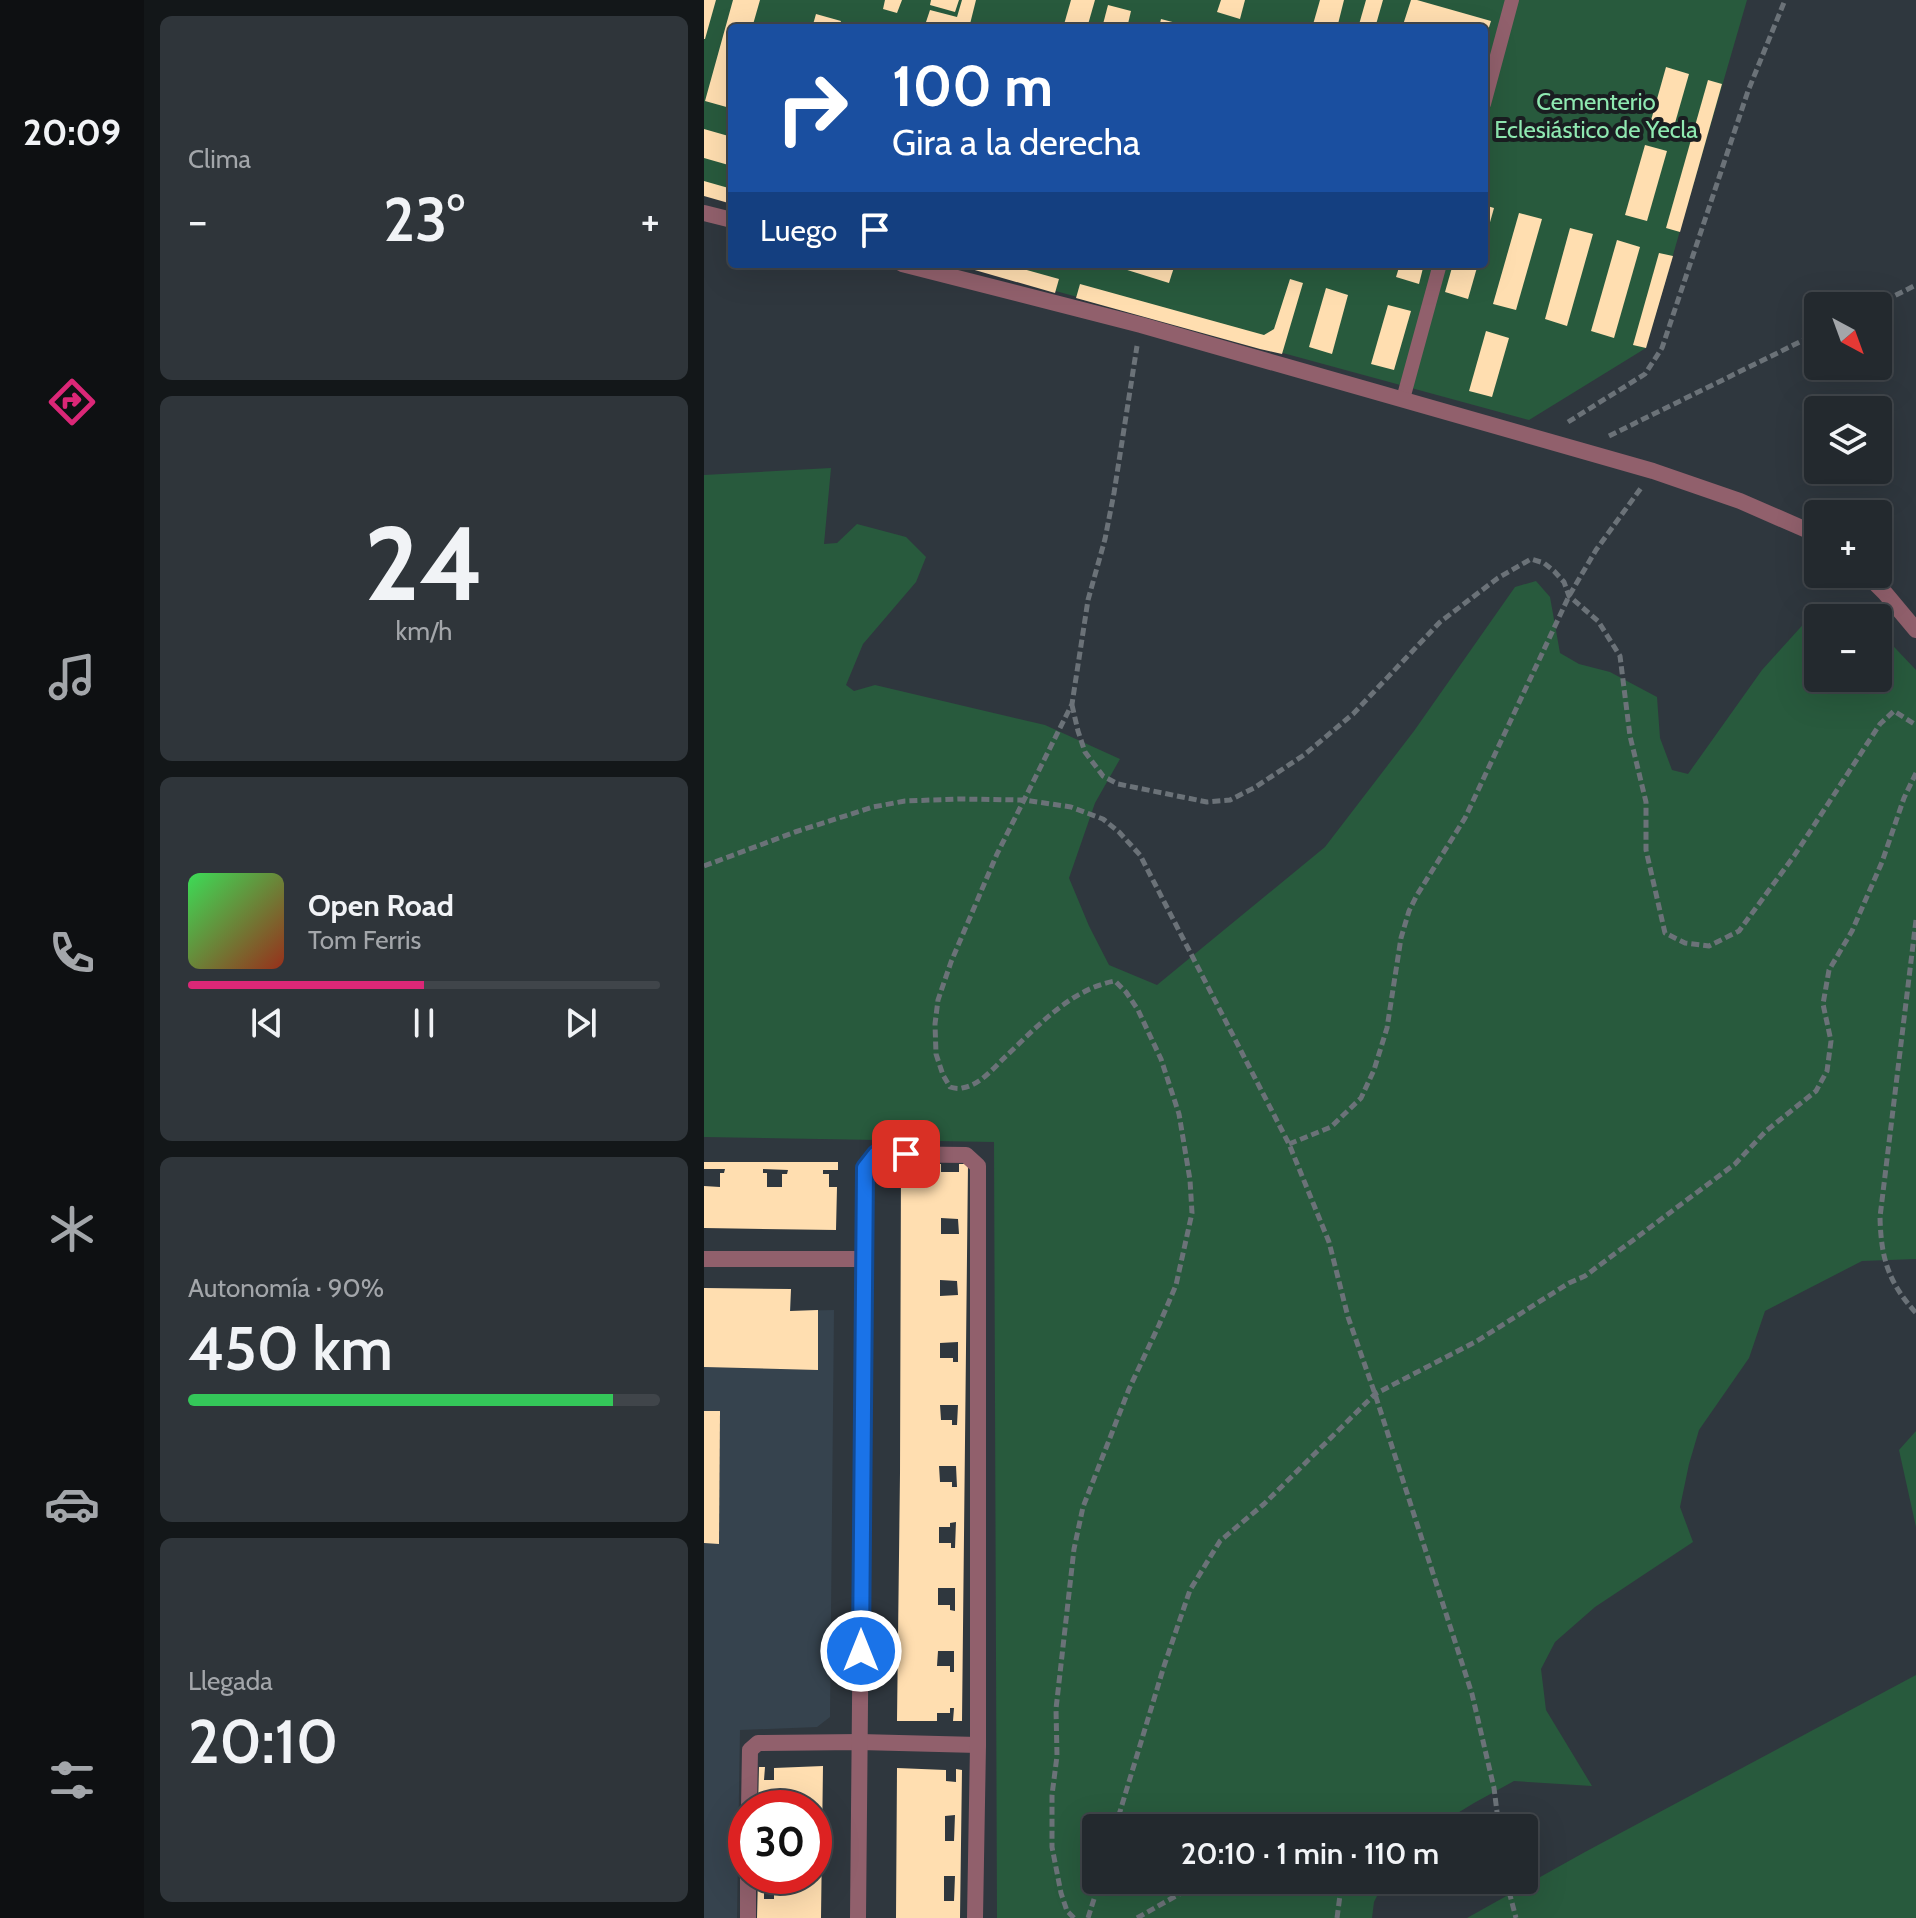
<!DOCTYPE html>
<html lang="es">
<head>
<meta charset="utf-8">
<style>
  body { margin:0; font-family:Cabin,sans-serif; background:#2f353a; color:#f1f3f6; height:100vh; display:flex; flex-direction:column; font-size:30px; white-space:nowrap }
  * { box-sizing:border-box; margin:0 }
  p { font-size:26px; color:#a3a6aa }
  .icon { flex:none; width:44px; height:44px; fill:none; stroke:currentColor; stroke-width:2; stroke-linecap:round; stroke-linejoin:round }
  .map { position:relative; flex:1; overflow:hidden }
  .sheet { display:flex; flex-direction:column; gap:16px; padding:16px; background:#131719; width:560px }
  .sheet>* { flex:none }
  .guide { position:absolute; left:24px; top:24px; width:760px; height:244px; border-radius:8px; box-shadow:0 8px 32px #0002,0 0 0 2px #40454a; background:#1a4fa0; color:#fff; overflow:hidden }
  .needle { width:52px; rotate:139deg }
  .fabs { position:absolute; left:1100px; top:292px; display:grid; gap:16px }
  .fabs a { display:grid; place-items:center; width:88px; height:88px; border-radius:8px; background:#23292e; box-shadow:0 8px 32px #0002,0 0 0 2px #40454a; font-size:40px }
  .speed { position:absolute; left:24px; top:1790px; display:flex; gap:16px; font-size:40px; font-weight:700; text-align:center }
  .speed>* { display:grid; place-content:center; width:104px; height:104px; border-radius:50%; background:#23292e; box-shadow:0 8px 32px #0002,0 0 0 2px #40454a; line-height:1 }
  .speed .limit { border:12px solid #d22; background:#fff; color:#111 }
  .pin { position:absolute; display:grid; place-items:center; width:68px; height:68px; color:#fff; margin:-34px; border-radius:16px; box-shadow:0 4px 12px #0006 }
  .me { position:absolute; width:88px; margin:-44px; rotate:0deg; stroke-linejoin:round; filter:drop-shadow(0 0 6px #0008) }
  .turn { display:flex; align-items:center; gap:28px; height:168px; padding:0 32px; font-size:36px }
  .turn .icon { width:104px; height:104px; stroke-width:2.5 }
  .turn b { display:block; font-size:56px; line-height:68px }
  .then { display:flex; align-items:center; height:76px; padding:0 32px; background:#0003; gap:16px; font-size:30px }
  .big { font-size:60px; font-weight:600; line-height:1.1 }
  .sheet .card { flex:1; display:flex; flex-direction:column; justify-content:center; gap:12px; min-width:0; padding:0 28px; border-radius:12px; background:#2f353a }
  .sheet .dial { align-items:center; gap:0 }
  .dial b { font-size:104px; line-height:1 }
  .song { display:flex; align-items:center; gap:24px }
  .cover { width:96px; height:96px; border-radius:12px; background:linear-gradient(135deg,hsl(130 70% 55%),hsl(10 70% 35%)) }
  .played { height:8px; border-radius:4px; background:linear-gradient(90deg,#db2777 50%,#40454a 50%) }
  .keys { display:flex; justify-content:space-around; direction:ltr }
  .heat { display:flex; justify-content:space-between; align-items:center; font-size:44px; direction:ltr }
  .charge { height:12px; border-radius:6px; background:linear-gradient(90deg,#34c759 90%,#40454a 0) }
  .trip { position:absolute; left:378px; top:1814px; width:456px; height:80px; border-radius:8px; background:#23292e; box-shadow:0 8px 32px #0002,0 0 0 2px #40454a; font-weight:600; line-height:80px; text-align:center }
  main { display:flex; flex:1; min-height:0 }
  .menu { display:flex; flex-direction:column; width:144px; justify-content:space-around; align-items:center; background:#0e1012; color:#a3a6aa }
  .menu .icon { width:56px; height:56px }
  .menu .active { color:#db2777 }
  .menu b { font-size:36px; color:#f1f3f6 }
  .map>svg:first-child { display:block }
</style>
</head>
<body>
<main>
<nav class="menu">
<b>20:09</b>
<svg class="icon active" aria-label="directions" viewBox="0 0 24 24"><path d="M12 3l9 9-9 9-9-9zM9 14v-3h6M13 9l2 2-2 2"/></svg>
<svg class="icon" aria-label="music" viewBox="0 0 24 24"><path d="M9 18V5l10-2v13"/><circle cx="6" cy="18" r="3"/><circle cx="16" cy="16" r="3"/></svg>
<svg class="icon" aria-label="phone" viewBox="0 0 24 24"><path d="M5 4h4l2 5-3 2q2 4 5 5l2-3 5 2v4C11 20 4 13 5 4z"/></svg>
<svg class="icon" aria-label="climate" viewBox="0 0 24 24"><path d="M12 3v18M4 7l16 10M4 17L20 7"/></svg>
<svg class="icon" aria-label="car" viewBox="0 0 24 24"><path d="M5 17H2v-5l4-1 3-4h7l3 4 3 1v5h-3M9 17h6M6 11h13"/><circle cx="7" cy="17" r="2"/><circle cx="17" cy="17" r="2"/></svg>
<svg class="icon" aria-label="filters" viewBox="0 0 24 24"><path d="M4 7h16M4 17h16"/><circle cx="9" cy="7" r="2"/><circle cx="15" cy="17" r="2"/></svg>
</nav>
<section class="sheet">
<div class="card"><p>Clima</p>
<div class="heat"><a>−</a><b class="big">23°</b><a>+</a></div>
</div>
<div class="card dial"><b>24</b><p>km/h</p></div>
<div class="card">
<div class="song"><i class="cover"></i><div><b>Open Road</b><p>Tom Ferris</p></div></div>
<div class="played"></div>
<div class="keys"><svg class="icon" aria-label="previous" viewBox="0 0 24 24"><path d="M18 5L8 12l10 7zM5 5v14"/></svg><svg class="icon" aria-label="pause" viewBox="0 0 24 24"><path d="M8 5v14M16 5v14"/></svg><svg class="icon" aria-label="next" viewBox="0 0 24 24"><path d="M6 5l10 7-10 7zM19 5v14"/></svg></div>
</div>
<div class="card"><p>Autonomía · 90%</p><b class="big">450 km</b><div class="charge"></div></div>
<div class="card"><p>Llegada</p><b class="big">20:10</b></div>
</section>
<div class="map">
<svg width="1212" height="1918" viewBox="0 0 1212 1918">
  <rect width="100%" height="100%" fill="#2f373e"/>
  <polygon fill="#36434e" points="0,1288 87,1289 87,1311 130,1310 126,1717 113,1727 36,1730 33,1918 0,1918"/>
  <g fill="#285a3d">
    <polygon points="0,0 1043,0 942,348 825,420 252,264 780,264 780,28 28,28 28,203 0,195"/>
    <polygon points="127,468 120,544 133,543 153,524 202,537 222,557 212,582 159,644 142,685 150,691 171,685 341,725 416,759 391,803 365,878 385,926 405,965 453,985 621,847 710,731 811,587 832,581 846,597 856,653 875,664 906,672 953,697 956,738 968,770 984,774 1058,670 1114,608 1151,606 1163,618 1114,618 1114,678 1174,678 1174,630 1212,670 1212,1259 1158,1261 1061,1311 1045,1358 995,1430 985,1464 976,1507 989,1542 891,1607 851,1642 837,1669 842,1710 888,1786 810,1781 770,1803 729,1828 392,1828 392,1880 681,1880 670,1902 668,1918 293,1918 290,1142 0,1137 0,475"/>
    <polygon points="1212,1431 1212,1527 1195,1450"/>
    <polygon points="1212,1675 1212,1918 763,1918 881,1852"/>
  </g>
  <g fill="#ffdeb0" fill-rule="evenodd">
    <polygon points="0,0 12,0 1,39 0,39"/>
    <polygon points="29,0 56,0 48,28 28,28 28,100 26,108 1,101"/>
    <polygon points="181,0 198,0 193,13 179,9"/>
    <polygon points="227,0 255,0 251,12 226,5"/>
    <polygon points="258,0 272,0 265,28 233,28 221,25 226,10 253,17"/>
    <polygon points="367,0 391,0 383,28 359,28"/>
    <polygon points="517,0 541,0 536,19 513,12"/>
    <polygon points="616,0 640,0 633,28 608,28"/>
    <polygon points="662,0 679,0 671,28 654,28"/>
    <polygon points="707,0 713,0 787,21 781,40 780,28 698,28"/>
    <polygon points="404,5 427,11 423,28 398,28"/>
    <polygon points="112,14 137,21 135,28 108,28"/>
    <polygon points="457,19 480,25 479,28 455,28"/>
    <polygon points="962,67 985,74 967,137 944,131"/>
    <polygon points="1004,80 1018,84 976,232 962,228"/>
    <polygon points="0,129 28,137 28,166 0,158"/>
    <polygon points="941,145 963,151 943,221 921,215"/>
    <polygon points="0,181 28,189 28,204 0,196"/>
    <polygon points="780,205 790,208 781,240 780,240"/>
    <polygon points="815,213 838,219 812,310 789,304"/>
    <polygon points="866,228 889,234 863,326 841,319"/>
    <polygon points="913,240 936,247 910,338 887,331"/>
    <polygon points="955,253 969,256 942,348 929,345"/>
    <polygon points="250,264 301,264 355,279 351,293"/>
    <polygon points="404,264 471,264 465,283"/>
    <polygon points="696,264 720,264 715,284 692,277"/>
    <polygon points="749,264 774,264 764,299 741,292"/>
    <polygon points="586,279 599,283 578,354 556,349 372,298 376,284 560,335 570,329"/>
    <polygon points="622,288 644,295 628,354 605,347"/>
    <polygon points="684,305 707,311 690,370 667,364"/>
    <polygon points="782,331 805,338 788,397 765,391"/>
    <path d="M0,1162H134V1170H119V1174H125V1187H133L132,1230L0,1228V1186L16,1187V1173H20L21,1169H0ZM59,1169L84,1170L83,1174H78V1187H63V1173H59Z"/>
    <path d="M197,1164H237V1172H255V1164H264L258,1721H249L250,1708H246V1713H233V1721H193L196,1473ZM237,1218L254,1219L255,1234H237ZM236,1280L253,1281L254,1295L236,1296ZM254,1342V1362H249V1358H236V1343ZM236,1405H254L253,1425H248V1420H237ZM235,1466H252L253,1487H248V1482H236ZM252,1522L251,1548H247V1543H235V1527H246V1523ZM234,1588H251V1611L246,1610V1605H234ZM234,1651H250V1672H246V1666H233Z"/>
    <polygon points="0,1288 87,1289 86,1311 114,1310 114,1370 0,1367"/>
    <polygon points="0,1411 16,1411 15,1544 0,1543"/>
    <polygon points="119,1766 117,1918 53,1918 54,1876 60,1876 60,1899 70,1899 70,1876 110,1876 110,1808 54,1808 55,1767 61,1767 60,1780 70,1780 70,1768"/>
    <path d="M193,1768L242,1770V1781L252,1782V1769L258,1770L256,1918H192ZM251,1815L250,1841H241V1816ZM240,1876H251L250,1901H240Z"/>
  </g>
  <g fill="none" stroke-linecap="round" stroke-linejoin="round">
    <g stroke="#6b7278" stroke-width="5" stroke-dasharray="8 4" stroke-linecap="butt">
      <polyline points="1170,306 1212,285"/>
      <polyline points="864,422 941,374 958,348 1044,91 1081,0"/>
      <polyline points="905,436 1114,333"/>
      <polyline points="368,705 374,731 381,752 399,776 414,784 503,802 526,800 550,788 600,755 649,714 736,622 794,578 827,559 840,563 850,571 860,582 865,596 894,621 916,656 926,736 942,802 942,850 961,933 981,943 1005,946 1035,931 1090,856 1176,724 1190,711 1212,725"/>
      <polyline points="0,866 91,832 169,807 201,801 256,799 320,800 367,807 399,819 415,832 436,855 585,1144 625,1242 644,1317 671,1394 768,1694 790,1788 795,1828"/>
      <path d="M1212,920L1176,1217C1177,1258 1184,1282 1212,1313"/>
      <polyline points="585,1144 627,1127 657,1098 670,1070 683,1028 697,938 705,911 713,895 761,818 865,596 892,550 937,488"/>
      <polyline points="411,1828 460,1666 486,1590 516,1541 560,1504 671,1394 773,1341 865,1283 881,1276 1031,1164 1062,1131 1112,1091 1123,1071 1127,1041 1119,1004 1125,970 1148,931 1178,862 1200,798 1212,773"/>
      <polyline points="802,1880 812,1918"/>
      <path d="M370,1918L363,1911L357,1893L348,1847V1795L353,1756L352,1709L370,1549L379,1507L425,1389L455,1325L472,1285L488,1213L486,1180L475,1114L457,1059L434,1010L422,992L411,981C366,989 331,1029 299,1059C288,1070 274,1086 258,1088C255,1089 249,1088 246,1087L239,1075L232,1054L231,1024L234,1000L247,962L293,854L368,704L384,600L401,539L410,493L433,346"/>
      <polyline points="384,1918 396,1880"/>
      <polyline points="433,1918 500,1880"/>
      <polyline points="633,1918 638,1880"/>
    </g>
    <g stroke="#91606c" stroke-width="14">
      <polyline points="780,104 808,0"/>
      <polyline points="699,399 736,264"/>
    </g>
    <g stroke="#91606c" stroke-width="16">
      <polyline points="0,213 28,220"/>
      <polyline points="198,264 437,325 949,471 1036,501 1114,535"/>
      <polyline points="1162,574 1181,593 1212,630"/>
      <polyline points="0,1259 160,1259"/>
      <polyline points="45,1808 46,1750 54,1743 156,1742 274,1745"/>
      <polyline points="44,1918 44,1876"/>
      <polyline points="154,1918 161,1168 172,1154 262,1155 274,1166 274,1745 271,1918"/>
    </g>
  </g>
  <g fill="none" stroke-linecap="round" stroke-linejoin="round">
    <defs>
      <polyline id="route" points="157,1651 161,1168 172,1154 202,1154"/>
    </defs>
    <use href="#route" stroke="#114b97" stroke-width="20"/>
    <use href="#route" stroke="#1a73e8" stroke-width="14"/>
  </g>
  <g text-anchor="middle" stroke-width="8" stroke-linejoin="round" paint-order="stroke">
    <g font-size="24" fill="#8fe9b1" stroke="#1a1e21">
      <text x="892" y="110">Cementerio<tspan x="892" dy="28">Eclesiástico de Yecla</tspan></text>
    </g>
  </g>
</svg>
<div class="fabs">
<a><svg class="needle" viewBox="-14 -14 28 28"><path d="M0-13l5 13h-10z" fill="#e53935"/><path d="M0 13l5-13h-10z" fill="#a3a6aa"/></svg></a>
<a><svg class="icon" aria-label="layers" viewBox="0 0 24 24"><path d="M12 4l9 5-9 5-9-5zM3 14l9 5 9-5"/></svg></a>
<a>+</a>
<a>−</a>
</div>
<div class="speed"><div class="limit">30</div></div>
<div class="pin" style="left:202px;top:1154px;background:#d93025"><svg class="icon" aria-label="arrive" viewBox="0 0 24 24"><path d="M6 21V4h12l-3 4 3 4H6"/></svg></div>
<svg class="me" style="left:157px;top:1651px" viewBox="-20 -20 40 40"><circle r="17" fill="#1a73e8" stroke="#fff" stroke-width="3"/><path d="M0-11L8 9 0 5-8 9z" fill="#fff"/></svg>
<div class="trip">20:10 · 1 min · 110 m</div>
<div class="guide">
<div class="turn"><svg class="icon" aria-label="right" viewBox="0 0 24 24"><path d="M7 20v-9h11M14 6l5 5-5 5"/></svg><div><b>100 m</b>Gira a la derecha</div></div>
<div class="then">Luego<svg class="icon" aria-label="arrive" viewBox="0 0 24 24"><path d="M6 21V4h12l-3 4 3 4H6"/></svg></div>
</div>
</div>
</main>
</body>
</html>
